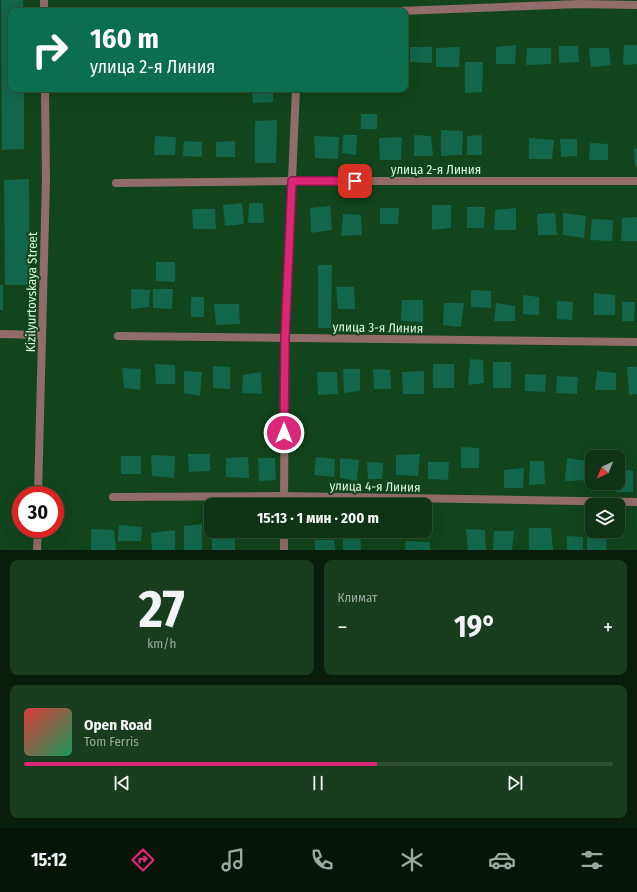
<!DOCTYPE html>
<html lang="ru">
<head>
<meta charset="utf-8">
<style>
  body { margin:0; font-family:"Fira Sans Condensed",sans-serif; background:#173c1e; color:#f1f3f6; height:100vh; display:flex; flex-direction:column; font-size:15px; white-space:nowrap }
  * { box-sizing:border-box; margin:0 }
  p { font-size:13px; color:#9baaa0 }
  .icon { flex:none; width:22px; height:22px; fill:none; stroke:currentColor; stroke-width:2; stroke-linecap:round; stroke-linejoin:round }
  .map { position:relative; height:550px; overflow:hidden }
  .drawer { display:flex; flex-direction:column; gap:10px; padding:10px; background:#081d0c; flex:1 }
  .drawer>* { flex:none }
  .banner { position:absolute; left:8px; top:8px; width:400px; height:84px; border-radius:8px; box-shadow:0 4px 16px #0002,0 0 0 1px #2e4f34; background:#0b6e4f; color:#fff; overflow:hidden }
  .needle { width:26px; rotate:224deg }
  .tools { position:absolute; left:585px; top:450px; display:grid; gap:8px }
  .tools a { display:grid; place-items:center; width:40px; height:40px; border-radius:8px; background:#0e3415; box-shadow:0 4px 16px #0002,0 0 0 1px #2e4f34; font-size:20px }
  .speed { position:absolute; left:12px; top:486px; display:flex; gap:8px; font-size:20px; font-weight:700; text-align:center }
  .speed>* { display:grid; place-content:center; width:52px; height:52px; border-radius:50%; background:#0e3415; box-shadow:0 4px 16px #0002,0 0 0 1px #2e4f34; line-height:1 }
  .speed .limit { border:6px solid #d22; background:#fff; color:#111 }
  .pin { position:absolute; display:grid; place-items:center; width:34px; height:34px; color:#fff; margin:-17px; border-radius:8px; box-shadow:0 2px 6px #0006 }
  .me { position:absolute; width:44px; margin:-22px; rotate:0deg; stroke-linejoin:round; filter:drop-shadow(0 0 3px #0008) }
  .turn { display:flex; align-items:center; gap:14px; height:84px; padding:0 16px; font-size:18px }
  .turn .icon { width:52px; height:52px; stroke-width:2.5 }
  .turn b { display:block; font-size:28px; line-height:34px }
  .big { font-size:30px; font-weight:700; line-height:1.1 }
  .drawer .card { flex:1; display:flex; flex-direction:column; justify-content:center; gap:6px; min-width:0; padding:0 14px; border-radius:8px; background:#173c1e }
  .drawer .dial { align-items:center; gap:0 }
  .dial b { font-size:52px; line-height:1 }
  .song { display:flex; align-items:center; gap:12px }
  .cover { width:48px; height:48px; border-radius:6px; background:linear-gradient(135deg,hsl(0 70% 55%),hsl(150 70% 35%)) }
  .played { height:4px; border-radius:2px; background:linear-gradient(90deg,#db2777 60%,#2e4f34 60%) }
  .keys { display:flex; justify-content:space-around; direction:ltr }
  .heat { display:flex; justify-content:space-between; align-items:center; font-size:22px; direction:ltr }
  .drawer .tiles { flex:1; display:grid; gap:10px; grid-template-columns:1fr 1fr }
  .card:last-child { grid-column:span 2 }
  .trip { position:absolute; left:204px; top:498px; width:228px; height:40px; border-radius:8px; background:#0e3415; box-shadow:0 4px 16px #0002,0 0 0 1px #2e4f34; font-weight:700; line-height:40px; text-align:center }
  .menu { display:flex; height:64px; justify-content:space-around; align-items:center; background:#061508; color:#9baaa0 }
  .menu .icon { width:28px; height:28px }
  .menu .current { color:#db2777 }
  .menu b { font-size:18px; color:#f1f3f6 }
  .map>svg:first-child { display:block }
</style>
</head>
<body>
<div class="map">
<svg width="637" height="550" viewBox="0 0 637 550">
  <rect width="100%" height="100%" fill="#12451c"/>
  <g fill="#12664c">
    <polygon points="1,0 23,0 23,11 11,11 11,89 24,89 24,149 2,150"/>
    <polygon points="516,45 515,64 496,64 496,47"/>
    <polygon points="624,45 637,45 637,64 623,65"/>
    <polygon points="559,46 578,46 579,62 559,63"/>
    <polygon points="410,47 432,47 432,63 410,62"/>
    <polygon points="460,47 459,67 436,67 436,48"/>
    <polygon points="527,48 551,48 551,64 526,65"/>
    <polygon points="589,48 609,48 611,65 591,67"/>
    <polygon points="465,62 483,62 482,92 465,93"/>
    <polygon points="252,89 273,89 273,102 253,103"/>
    <rect x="361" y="114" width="16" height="15"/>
    <polygon points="277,120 276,163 255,163 255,121"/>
    <polygon points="441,130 463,131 462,155 441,156"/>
    <polygon points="343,135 357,135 356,155 342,153"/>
    <polygon points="414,135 431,136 433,156 414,156"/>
    <polygon points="482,135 482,155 467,155 467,136"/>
    <polygon points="155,136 176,137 175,155 154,155"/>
    <polygon points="314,136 339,137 338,159 315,158"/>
    <polygon points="402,137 401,160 380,160 379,138"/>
    <polygon points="529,138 554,140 552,159 529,159"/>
    <polygon points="560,139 577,139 577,156 561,157"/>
    <polygon points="184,141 202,142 202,157 183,156"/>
    <polygon points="235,141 235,157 216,157 216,142"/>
    <polygon points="590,143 608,144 608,160 589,160"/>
    <polygon points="634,148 637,149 637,166 635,166"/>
    <polygon points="29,179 30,285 5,285 4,180"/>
    <polygon points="242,203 244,224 225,226 223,205"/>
    <polygon points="249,203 263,203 264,223 248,223"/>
    <polygon points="432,205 451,205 451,228 432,230"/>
    <polygon points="330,206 332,230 311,233 310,208"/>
    <polygon points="467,207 485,207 484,228 467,228"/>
    <polygon points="380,208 399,208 398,224 380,224"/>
    <polygon points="516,208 516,230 494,230 495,210"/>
    <polygon points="192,209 215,209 216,229 193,229"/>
    <polygon points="555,213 557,235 538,235 537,214"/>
    <polygon points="563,213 586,216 584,238 563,235"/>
    <polygon points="343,214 361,215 362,235 341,236"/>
    <polygon points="637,217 637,241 621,241 622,218"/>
    <polygon points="592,219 613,220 612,241 590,240"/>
    <polygon points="156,262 175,262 175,282 156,281"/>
    <polygon points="318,265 332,265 331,328 318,328"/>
    <rect x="0" y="285" width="3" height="25"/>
    <polygon points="336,287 354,287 355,309 338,309"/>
    <polygon points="131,289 150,290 149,307 131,309"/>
    <polygon points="153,289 173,289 172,309 153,308"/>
    <polygon points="471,290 491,291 491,308 471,307"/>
    <polygon points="594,293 615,295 615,315 594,315"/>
    <polygon points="523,295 539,297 539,315 523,314"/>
    <rect x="191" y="297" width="13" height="20"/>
    <polygon points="402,300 423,300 423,322 401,321"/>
    <polygon points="557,301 573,302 572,320 557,319"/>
    <polygon points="622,302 635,302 634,321 622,321"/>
    <polygon points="444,303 464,303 461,327 443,325"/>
    <polygon points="496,303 515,306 515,321 494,321"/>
    <polygon points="214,304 239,304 240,324 216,325"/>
    <polygon points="470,359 483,360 484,383 468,385"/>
    <rect x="493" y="362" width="18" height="26"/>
    <polygon points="155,364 175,365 175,384 156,384"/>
    <rect x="433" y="364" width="21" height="24"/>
    <polygon points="213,366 230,367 230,389 213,388"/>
    <polygon points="627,367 637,367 637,394 629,395"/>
    <polygon points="122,368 141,369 140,390 124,388"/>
    <polygon points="343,369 360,369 360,391 344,393"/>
    <polygon points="373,369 390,370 391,389 374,389"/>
    <polygon points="184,371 202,372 200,396 184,393"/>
    <polygon points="424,371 424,394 403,394 402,372"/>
    <polygon points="597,371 616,373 616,390 595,390"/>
    <polygon points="261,372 262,394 242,393 243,375"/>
    <polygon points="317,372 337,372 338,394 318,395"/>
    <polygon points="525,374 546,375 545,392 525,391"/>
    <polygon points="557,376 578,377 577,394 556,393"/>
    <polygon points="461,447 479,448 479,468 461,468"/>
    <polygon points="597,452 613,452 613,457 596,457"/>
    <polygon points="188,454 210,454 210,471 189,472"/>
    <polygon points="420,454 418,476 396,475 396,455"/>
    <polygon points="151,455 175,456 174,478 152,476"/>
    <rect x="121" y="456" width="20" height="18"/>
    <polygon points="248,457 249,478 226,477 226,458"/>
    <polygon points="316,457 335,459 334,477 314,475"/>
    <polygon points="258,458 275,458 276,480 259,481"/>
    <polygon points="340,458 359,460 357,481 340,478"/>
    <polygon points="567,458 587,461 586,480 565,481"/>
    <polygon points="530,461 544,461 545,484 529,485"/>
    <polygon points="367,462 383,463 382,479 368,479"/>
    <polygon points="428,462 449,462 448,480 428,479"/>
    <polygon points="524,468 523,488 504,488 504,470"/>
    <polygon points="618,469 633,471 633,492 616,492"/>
    <polygon points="202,524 202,550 184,550 184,526"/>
    <polygon points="119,525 142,527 141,541 118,541"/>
    <polygon points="529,528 551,528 553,550 529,550"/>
    <polygon points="91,529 114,530 116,550 91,550"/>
    <polygon points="466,529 485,530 486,550 468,550"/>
    <polygon points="175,530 175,550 152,550 151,533"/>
    <polygon points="587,530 607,531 606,550 587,550"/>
    <rect x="212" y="531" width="23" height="19"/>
    <polygon points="494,531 514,531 512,550 493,550"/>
    <polygon points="360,532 361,550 343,550 343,533"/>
    <polygon points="567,536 583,537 583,550 567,550"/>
    <polygon points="315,540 334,540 335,550 315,550"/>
    <polygon points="406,541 430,542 430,550 405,550"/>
  </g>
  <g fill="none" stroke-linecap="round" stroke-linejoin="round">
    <g stroke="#926c68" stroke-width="8">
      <polyline points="44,11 44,0"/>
      <polyline points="400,11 580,4 637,5"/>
      <polyline points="116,183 292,181 637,181"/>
      <polyline points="0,334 42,335"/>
      <polyline points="118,336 637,342"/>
      <polyline points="38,495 46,179 45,89"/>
      <polyline points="113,497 284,496 637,502"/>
      <polyline points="284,505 285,338 296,89"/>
      <polyline points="37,550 38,529"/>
      <polyline points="284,550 284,531"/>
    </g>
  </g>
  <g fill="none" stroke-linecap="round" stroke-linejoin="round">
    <defs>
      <polyline id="route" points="284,433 285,338 292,181 355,181"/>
    </defs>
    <use href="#route" stroke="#8e194d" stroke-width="10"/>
    <use href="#route" stroke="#db2777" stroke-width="7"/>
  </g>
  <g text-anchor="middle" stroke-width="4" stroke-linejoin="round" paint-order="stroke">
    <g font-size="13" fill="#d9fadb" stroke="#12451c">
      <text x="436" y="174">улица 2-я Линия</text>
      <text transform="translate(31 292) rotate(-89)" y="5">Kizilyurtovskaya Street</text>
      <text transform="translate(378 327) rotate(1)" y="5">улица 3-я Линия</text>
      <text transform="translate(375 486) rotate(1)" y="5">улица 4-я Линия</text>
    </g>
  </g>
</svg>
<div class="tools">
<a><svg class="needle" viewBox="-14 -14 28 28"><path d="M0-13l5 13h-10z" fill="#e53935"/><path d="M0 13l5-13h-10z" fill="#9baaa0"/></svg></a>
<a><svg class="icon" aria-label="layers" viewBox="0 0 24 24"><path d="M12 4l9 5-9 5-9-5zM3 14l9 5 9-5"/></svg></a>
</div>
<div class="speed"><div class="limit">30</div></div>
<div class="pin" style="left:355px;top:181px;background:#d93025"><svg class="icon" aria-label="arrive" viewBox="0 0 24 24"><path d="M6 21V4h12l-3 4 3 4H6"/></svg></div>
<svg class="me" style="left:284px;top:433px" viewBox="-20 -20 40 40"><circle r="17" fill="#db2777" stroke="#fff" stroke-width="3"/><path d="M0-11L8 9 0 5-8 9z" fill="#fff"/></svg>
<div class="trip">15:13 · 1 мин · 200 m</div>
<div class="banner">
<div class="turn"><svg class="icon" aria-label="right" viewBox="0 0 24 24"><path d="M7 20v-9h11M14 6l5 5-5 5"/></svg><div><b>160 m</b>улица 2-я Линия</div></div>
</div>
</div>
<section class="drawer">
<div class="tiles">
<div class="card dial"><b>27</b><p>km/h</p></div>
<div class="card"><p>Климат</p>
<div class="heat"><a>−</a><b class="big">19°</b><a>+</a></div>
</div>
<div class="card">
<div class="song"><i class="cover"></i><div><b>Open Road</b><p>Tom Ferris</p></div></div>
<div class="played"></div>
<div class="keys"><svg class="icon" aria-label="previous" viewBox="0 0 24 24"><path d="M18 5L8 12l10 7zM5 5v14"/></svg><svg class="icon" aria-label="pause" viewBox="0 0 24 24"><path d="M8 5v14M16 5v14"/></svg><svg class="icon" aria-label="next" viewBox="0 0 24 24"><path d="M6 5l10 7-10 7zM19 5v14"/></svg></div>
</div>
</div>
</section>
<nav class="menu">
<b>15:12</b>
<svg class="icon current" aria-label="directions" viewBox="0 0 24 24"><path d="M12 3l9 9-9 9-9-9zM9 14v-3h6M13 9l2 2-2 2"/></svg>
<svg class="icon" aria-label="music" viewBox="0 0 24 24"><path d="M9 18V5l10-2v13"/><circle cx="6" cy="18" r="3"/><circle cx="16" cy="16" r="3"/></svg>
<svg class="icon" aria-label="phone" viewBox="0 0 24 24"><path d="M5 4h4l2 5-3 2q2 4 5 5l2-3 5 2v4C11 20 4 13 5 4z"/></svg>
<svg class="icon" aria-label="climate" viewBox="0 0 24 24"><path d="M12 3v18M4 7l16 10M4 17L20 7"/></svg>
<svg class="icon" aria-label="car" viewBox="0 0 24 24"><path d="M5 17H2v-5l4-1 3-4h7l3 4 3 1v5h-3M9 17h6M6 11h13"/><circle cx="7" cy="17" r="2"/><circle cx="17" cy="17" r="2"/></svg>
<svg class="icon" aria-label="filters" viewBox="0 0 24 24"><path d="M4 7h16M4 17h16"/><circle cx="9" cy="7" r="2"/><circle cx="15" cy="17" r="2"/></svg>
</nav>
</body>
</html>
